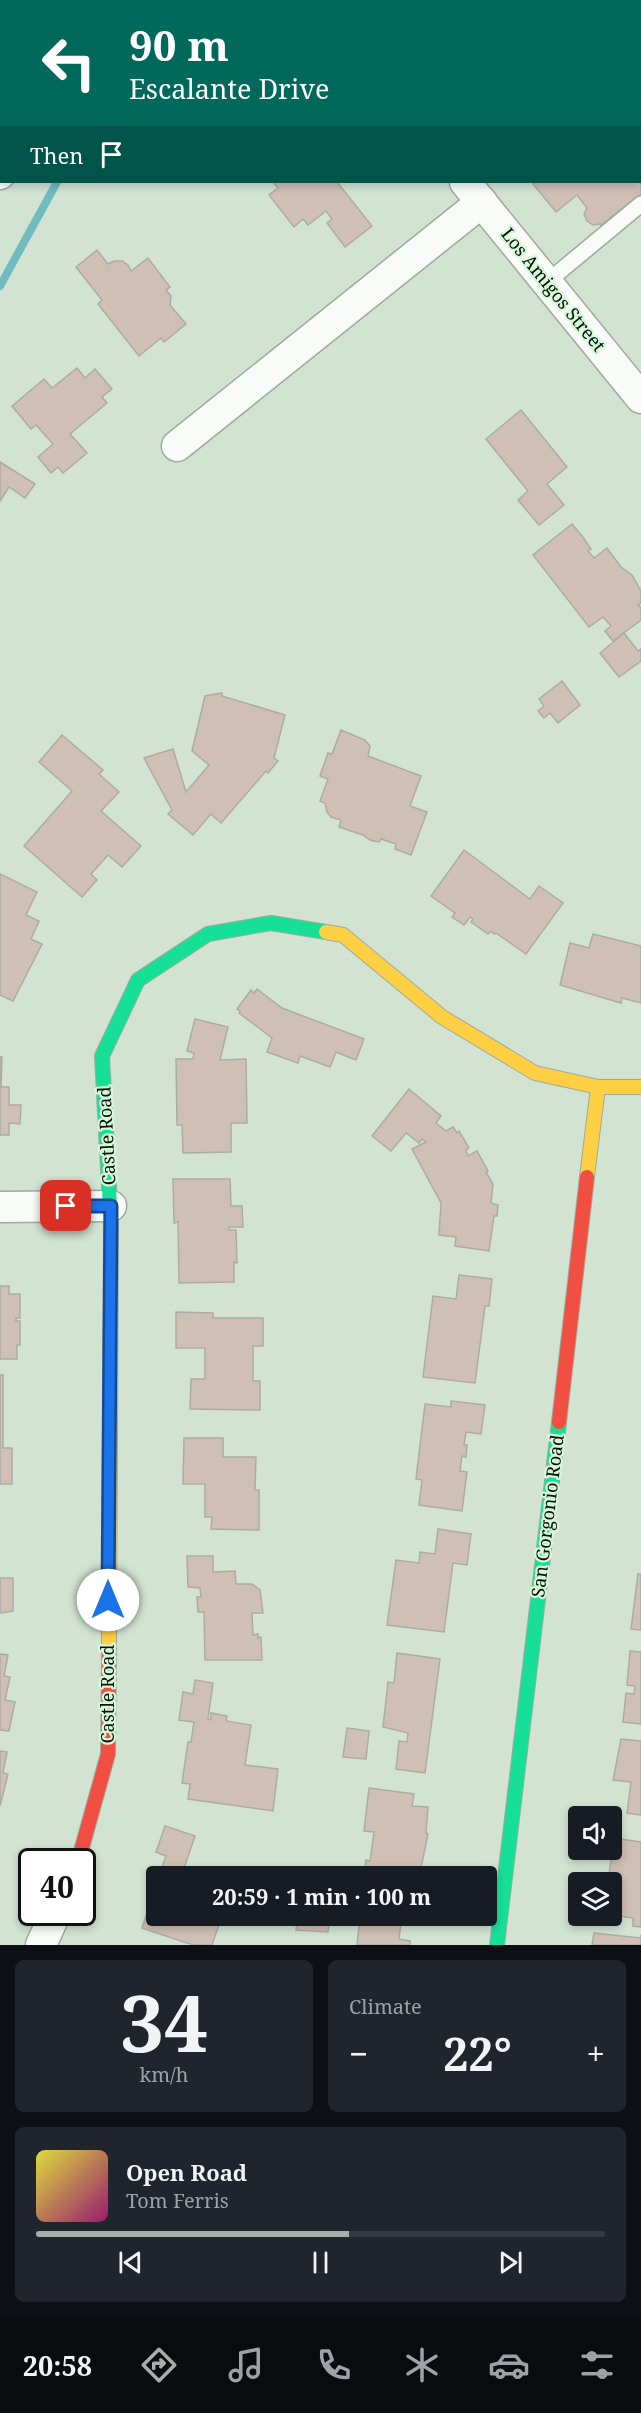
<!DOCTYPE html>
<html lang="en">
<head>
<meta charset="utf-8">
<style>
  body { margin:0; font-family:"Noto Serif",serif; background:#20242c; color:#f1f3f6; height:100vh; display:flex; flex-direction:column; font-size:22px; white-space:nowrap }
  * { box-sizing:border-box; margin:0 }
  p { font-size:20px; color:#9ea1a6 }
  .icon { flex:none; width:33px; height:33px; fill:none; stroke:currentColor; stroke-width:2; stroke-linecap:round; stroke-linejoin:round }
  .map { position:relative; height:1945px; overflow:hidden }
  .side { display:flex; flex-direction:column; gap:15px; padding:15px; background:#0d0f14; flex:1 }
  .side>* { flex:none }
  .top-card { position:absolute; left:0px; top:0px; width:642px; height:183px; box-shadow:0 3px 9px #0003; background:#00695c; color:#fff; overflow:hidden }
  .controls { position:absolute; left:568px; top:1806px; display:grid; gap:12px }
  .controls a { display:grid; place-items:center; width:54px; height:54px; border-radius:6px; background:#171b24; box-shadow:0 3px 9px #0003; font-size:30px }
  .speed { position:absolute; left:18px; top:1848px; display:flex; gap:12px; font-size:30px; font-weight:700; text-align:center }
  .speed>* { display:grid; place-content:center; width:78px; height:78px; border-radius:50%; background:#171b24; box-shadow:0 3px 9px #0003; line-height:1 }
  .speed .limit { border:3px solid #111; border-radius:9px; background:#fff; color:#111 }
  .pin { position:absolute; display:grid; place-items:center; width:51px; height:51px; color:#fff; margin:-26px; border-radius:12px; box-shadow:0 3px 9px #0006 }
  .me { position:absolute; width:66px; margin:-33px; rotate:0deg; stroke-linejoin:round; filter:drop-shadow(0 0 4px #0008) }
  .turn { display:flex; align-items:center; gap:21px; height:126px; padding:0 30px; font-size:27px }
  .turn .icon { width:78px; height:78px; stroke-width:2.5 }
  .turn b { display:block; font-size:42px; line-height:51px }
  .then { display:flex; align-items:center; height:57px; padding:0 30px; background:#0003; gap:12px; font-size:22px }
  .big { font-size:45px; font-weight:700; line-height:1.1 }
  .side .widget { flex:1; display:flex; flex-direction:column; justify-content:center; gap:9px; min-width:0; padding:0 21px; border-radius:9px; background:#20242c }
  .side .dial { align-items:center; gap:0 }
  .dial b { font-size:78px; line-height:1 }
  .song { display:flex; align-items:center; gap:18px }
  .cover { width:72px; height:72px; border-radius:9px; background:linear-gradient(135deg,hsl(60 70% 55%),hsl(320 70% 35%)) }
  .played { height:6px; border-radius:3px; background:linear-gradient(90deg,#a7aeaa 55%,#363941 55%) }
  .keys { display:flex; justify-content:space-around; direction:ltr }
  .heat { display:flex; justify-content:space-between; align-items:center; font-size:33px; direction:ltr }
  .side .tiles { flex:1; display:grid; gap:15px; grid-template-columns:1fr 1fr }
  .widget:last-child { grid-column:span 2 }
  .trip { position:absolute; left:146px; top:1866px; width:351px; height:60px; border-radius:6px; background:#171b24; box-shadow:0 3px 9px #0003; font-weight:700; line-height:60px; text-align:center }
  .tab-bar { display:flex; height:96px; justify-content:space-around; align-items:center; background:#090b0e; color:#9ea1a6 }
  .tab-bar .icon { width:42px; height:42px }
  .tab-bar .current { color:#a7aeaa }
  .tab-bar b { font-size:27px; color:#f1f3f6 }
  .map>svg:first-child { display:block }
</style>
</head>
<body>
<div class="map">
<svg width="641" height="1945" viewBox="0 0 641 1945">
  <rect width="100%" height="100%" fill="#d2e3d2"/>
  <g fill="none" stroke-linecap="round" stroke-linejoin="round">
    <g stroke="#70bbbe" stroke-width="8">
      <polyline points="162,2 163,0"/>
      <polyline points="0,286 57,182"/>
    </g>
  </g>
  <g fill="#cfbfb5" stroke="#adaca4" stroke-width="1.5">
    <polygon points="400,0 452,0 450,2"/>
    <polygon points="640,139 641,194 601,225 600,224 593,225 587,221 584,214 587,208 577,195 556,212 533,184 536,182 640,182"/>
    <polygon points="273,182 337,182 372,226 345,247 327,223 332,219 326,211 308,225 303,219 294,227 269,195 278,188"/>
    <polygon points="97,250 108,264 114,261 122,261 128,265 131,271 148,258 170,287 166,290 171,296 170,305 186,324 164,342 161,338 139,356 98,304 102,300 76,267"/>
    <polygon points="77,368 85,378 95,369 112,389 102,397 107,403 70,434 87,453 63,473 58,467 51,473 38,457 53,444 36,425 31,429 12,406 44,379 52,388"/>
    <polygon points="521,410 567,467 547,484 564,505 539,525 518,500 528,491 486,439"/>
    <polygon points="0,462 35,484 25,498 9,487 0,501"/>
    <polygon points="572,524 582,536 591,549 588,551 594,558 607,548 621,567 632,575 641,591 641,603 638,605 641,608 641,620 613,641 605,631 611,626 603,617 589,627 533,555"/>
    <polygon points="624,633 638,651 641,649 641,661 619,677 600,653"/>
    <polygon points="562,681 580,705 558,723 550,713 544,718 538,711 544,706 539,699"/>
    <polygon points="222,693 222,696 285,715 274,758 278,761 268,773 266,771 221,823 211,814 193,835 168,814 172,810 144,758 173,749 186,792 209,765 192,751 205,696"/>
    <polygon points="341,730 365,740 370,746 368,756 421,776 410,806 427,812 411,855 395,849 396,844 381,839 379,842 370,840 363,835 339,827 341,820 331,817 327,812 325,803 320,801 328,779 320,776 328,753 332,754"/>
    <polygon points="62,735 103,770 99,774 119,792 101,811 141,846 122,867 108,855 91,874 97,880 82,897 24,846 72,791 39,762"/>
    <polygon points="464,850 530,899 539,886 563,903 526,954 496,933 494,934 491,931 488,934 471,922 473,919 470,917 464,925 452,917 455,913 431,896"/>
    <polygon points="0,874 37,892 26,915 39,921 31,939 42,944 13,1001 0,995"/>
    <polygon points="593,934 641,946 641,1003 622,998 621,1003 560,985 570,943 589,948"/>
    <polygon points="257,989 282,1008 364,1039 356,1060 336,1052 330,1067 300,1056 298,1063 267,1052 272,1038 239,1013 240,1011 237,1009 251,990 254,993"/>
    <polygon points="195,1019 228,1027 220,1060 246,1059 247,1123 231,1123 231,1152 183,1153 182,1125 177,1125 176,1059 193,1059 194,1053 187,1051"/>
    <polygon points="0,1057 2,1057 1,1087 9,1087 9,1105 21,1105 20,1124 9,1123 9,1135 0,1135"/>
    <polygon points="409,1089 441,1116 436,1123 446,1131 453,1127 457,1133 459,1131 469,1148 466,1150 468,1156 477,1151 488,1171 486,1172 493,1184 491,1203 498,1205 497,1216 494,1216 489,1251 455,1246 456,1237 439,1235 441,1203 412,1149 426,1142 422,1139 419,1143 406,1133 391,1151 372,1136"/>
    <polygon points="173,1179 230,1179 231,1206 242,1206 243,1227 229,1227 229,1230 236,1230 237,1263 234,1262 234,1282 179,1283 178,1222 174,1223"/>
    <polygon points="459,1275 492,1279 489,1306 485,1306 475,1383 423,1377 433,1296 456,1299"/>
    <polygon points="0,1286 9,1286 9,1294 20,1294 20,1318 16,1318 16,1321 20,1321 20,1345 17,1345 17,1359 0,1359"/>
    <polygon points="176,1312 213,1313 213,1318 263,1318 263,1346 253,1346 253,1381 260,1381 260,1410 190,1409 191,1379 205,1379 205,1348 176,1348"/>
    <polygon points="0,1375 3,1375 3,1448 12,1448 12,1484 0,1484"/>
    <polygon points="451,1401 485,1405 481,1434 466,1432 464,1445 467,1445 466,1457 462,1456 460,1471 467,1472 462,1511 419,1505 422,1480 416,1479 425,1404 451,1407"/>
    <polygon points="184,1438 223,1438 223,1457 256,1457 255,1490 259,1490 259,1530 211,1529 212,1517 205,1517 205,1484 183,1484"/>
    <polygon points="438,1529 471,1534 467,1565 453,1563 444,1632 387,1625 396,1560 419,1563 420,1552 435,1554"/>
    <polygon points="187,1556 213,1556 213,1572 235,1571 236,1584 252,1584 260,1590 263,1613 252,1613 253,1635 258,1634 258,1638 261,1637 262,1660 205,1660 204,1612 198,1612 197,1597 201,1597 200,1588 188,1587"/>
    <polygon points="638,1574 641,1574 641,1630 631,1629"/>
    <polygon points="0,1578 13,1578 13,1611 0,1613"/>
    <polygon points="630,1651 641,1652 641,1724 623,1722 626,1693 634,1694 635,1686 627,1685"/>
    <polygon points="397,1653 440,1659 425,1773 396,1769 399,1741 407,1742 408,1733 383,1727 388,1682 394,1683"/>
    <polygon points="0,1654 8,1655 4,1676 10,1677 5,1700 15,1702 9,1731 0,1730"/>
    <polygon points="195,1680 213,1683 208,1719 211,1720 211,1713 227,1716 226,1721 251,1725 245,1765 278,1769 273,1811 188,1799 190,1784 182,1783 188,1742 191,1742 194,1722 179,1720 183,1692 193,1694"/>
    <polygon points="347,1728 369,1731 366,1759 343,1757"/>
    <polygon points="621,1739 641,1741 641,1815 627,1813 631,1782 613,1780"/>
    <polygon points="0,1751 7,1752 3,1773 8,1774 0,1806"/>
    <polygon points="369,1788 414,1794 412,1806 428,1807 426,1833 428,1834 421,1868 428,1868 427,1876 364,1876 366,1860 370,1861 374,1832 364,1831"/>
    <polygon points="165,1826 195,1836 182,1874 189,1876 159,1876 166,1856 156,1852"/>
    <polygon points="614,1838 641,1842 641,1927 633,1926 633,1918 612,1915 612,1882 608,1882"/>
    <polygon points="156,1886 156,1916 222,1916 212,1945 193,1945 142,1928"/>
    <polygon points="298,1916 330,1916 328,1932 296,1930"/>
    <polygon points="360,1916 402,1916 399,1939 410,1941 410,1945 357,1945"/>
    <polygon points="594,1933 640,1938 641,1935 641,1945 592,1945"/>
  </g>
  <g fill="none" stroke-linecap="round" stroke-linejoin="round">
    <defs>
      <polyline id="lane" points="547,282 641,204"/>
      <g id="street">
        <polyline points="322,0 323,2"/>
        <polyline points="98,2 99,0"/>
        <polyline points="0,174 2,171"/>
        <polyline points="465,182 641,398"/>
        <polyline points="177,446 482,202"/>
        <polyline points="0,1207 111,1206"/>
        <polyline points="41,1945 56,1912"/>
      </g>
      <g id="fast">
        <polyline points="111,1225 102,1056 138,980 208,934 271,923 326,932"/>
        <polyline points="497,1945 559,1422"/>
      </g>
      <g id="slow">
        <polyline points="326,932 343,935 442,1017 535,1073 598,1087 641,1087"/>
        <polyline points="587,1177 598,1087"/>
        <polyline points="109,1651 111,1225"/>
      </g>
      <g id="jam">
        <polyline points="559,1422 587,1177"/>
        <polyline points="78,1862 108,1754 109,1651"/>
      </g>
    </defs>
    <use href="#lane" stroke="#9dab9e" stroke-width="18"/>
    <use href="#street" stroke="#9dab9e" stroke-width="33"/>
    <use href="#fast" stroke="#9dab9e" stroke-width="16"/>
    <use href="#slow" stroke="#9dab9e" stroke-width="16"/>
    <use href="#jam" stroke="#9dab9e" stroke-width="16"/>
    <use href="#lane" stroke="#f8fbf8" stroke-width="15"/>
    <use href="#street" stroke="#f8fbf8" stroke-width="30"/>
    <use href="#fast" stroke="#16e098" stroke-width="14"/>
    <use href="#slow" stroke="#ffcf43" stroke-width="14"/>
    <use href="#jam" stroke="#f24e42" stroke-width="14"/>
  </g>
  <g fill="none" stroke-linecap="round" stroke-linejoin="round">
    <defs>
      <polyline id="route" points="66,1206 111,1206 108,1600"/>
    </defs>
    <use href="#route" stroke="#114b97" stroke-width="15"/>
    <use href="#route" stroke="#1a73e8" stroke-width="10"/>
  </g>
  <g text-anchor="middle" stroke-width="4.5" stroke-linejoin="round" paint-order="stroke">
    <g font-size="18" fill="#061107" stroke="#d7f8d8">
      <text transform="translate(553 290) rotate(51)" y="6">Los Amigos Street</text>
      <text transform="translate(107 1136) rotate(-93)" y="6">Castle Road</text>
      <text transform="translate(548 1516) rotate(-83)" y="6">San Gorgonio Road</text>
      <text transform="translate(108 1694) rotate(-90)" y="6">Castle Road</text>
    </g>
  </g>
</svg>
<div class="controls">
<a><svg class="icon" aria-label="sound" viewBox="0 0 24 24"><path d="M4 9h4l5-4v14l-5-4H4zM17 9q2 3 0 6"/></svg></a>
<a><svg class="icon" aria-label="layers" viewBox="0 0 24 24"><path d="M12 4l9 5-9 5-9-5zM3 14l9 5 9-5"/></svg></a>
</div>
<div class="speed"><div class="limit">40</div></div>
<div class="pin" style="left:66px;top:1206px;background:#d93025"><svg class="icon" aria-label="arrive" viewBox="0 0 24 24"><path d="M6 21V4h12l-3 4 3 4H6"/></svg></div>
<svg class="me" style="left:108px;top:1600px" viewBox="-20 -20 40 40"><circle r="19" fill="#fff"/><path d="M0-13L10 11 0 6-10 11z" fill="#1a73e8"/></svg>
<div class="trip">20:59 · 1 min · 100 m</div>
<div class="top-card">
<div class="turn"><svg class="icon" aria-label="left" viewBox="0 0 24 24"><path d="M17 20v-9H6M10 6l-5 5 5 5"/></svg><div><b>90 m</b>Escalante Drive</div></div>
<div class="then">Then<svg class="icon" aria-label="arrive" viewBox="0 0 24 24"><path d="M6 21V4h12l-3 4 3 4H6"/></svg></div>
</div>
</div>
<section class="side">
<div class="tiles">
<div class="widget dial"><b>34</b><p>km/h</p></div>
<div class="widget"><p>Climate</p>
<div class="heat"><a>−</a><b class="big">22°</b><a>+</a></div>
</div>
<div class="widget">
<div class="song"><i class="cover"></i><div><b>Open Road</b><p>Tom Ferris</p></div></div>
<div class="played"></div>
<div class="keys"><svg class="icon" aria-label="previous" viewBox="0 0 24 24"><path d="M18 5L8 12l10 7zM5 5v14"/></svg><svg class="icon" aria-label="pause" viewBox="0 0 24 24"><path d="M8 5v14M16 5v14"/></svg><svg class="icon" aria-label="next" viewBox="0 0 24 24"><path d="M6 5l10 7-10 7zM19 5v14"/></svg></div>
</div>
</div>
</section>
<nav class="tab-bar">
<b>20:58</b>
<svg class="icon current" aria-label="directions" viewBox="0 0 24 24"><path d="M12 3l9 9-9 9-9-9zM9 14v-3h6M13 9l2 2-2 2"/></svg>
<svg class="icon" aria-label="music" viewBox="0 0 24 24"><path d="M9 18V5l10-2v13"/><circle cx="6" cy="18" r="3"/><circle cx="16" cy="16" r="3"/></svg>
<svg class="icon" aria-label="phone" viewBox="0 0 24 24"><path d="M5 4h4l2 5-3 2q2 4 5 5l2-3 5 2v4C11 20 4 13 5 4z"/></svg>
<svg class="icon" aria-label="climate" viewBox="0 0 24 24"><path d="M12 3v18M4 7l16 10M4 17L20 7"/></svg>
<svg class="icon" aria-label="car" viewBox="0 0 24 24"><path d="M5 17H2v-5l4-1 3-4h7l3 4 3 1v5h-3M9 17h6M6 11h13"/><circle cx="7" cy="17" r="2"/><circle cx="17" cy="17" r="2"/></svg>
<svg class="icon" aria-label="filters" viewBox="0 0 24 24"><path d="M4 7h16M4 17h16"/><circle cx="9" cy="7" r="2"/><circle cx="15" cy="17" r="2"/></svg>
</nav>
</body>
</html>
